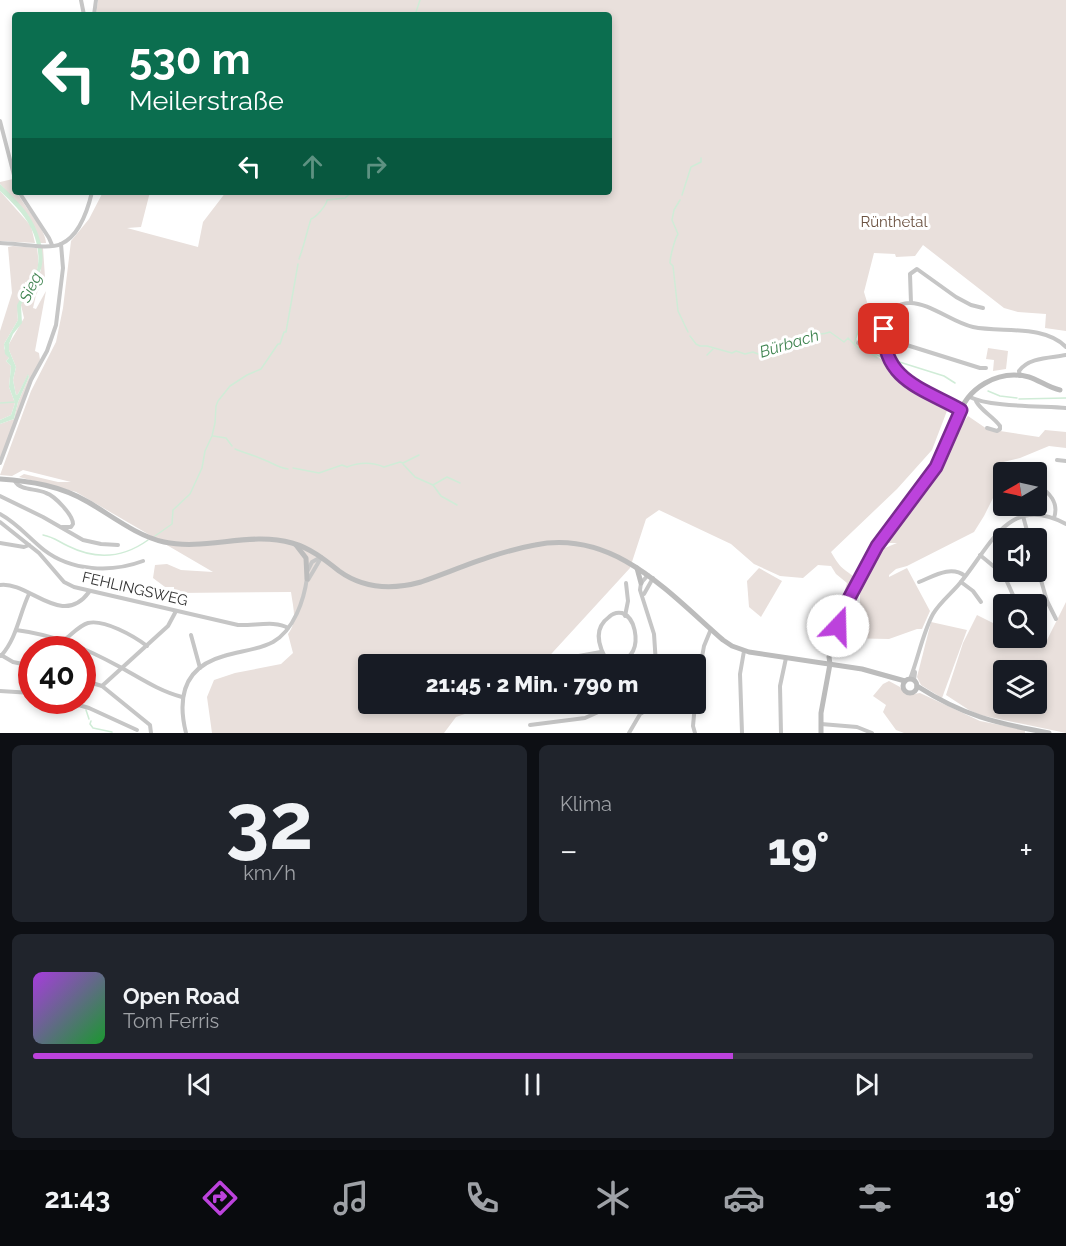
<!DOCTYPE html>
<html lang="de">
<head>
<meta charset="utf-8">
<style>
  body { margin:0; font-family:Raleway,sans-serif; background:#20242c; color:#f1f3f6; height:100vh; display:flex; flex-direction:column; font-size:22px; white-space:nowrap }
  * { box-sizing:border-box; margin:0 }
  p { font-size:20px; color:#9ea1a6 }
  .icon { flex:none; width:33px; height:33px; fill:none; stroke:currentColor; stroke-width:2; stroke-linecap:round; stroke-linejoin:round }
  .map { position:relative; height:733px; overflow:hidden }
  .details { display:flex; flex-direction:column; gap:12px; padding:12px; background:#0d0f14; flex:1 }
  .details>* { flex:none }
  .guide { position:absolute; left:12px; top:12px; width:600px; height:183px; border-radius:6px; box-shadow:0 3px 9px #0003; background:#0b6e4f; color:#fff; overflow:hidden }
  .needle { width:39px; rotate:261deg }
  .fabs { position:absolute; left:993px; top:462px; display:grid; gap:12px }
  .fabs a { display:grid; place-items:center; width:54px; height:54px; border-radius:6px; background:#171b24; box-shadow:0 3px 9px #0003; font-size:30px }
  .speed { position:absolute; left:18px; top:636px; display:flex; gap:12px; font-size:30px; font-weight:700; text-align:center }
  .speed>* { display:grid; place-content:center; width:78px; height:78px; border-radius:50%; background:#171b24; box-shadow:0 3px 9px #0003; line-height:1 }
  .speed .limit { border:9px solid #d22; background:#fff; color:#111 }
  .pin { position:absolute; display:grid; place-items:center; width:51px; height:51px; color:#fff; margin:-26px; border-radius:12px; box-shadow:0 3px 9px #0006 }
  .me { position:absolute; width:66px; margin:-33px; rotate:21deg; stroke-linejoin:round; filter:drop-shadow(0 0 4px #0008) }
  .turn { display:flex; align-items:center; gap:21px; height:126px; padding:0 18px; font-size:27px }
  .turn .icon { width:78px; height:78px; stroke-width:2.5 }
  .turn b { display:block; font-size:42px; line-height:51px }
  .lanes { display:flex; align-items:center; height:57px; padding:0 18px; background:#0003; justify-content:center; gap:30px; direction:ltr }
  .lanes .off { opacity:.35 }
  .big { font-size:45px; font-weight:800; line-height:1.1 }
  .details .tile { flex:1; display:flex; flex-direction:column; justify-content:center; gap:9px; min-width:0; padding:0 21px; border-radius:9px; background:#20242c }
  .details .dial { align-items:center; gap:0 }
  .dial b { font-size:78px; line-height:1 }
  .song { display:flex; align-items:center; gap:18px }
  .cover { width:72px; height:72px; border-radius:9px; background:linear-gradient(135deg,hsl(280 70% 55%),hsl(130 70% 35%)) }
  .played { height:6px; border-radius:3px; background:linear-gradient(90deg,#bc42dc 70%,#363941 70%) }
  .keys { display:flex; justify-content:space-around; direction:ltr }
  .heat { display:flex; justify-content:space-between; align-items:center; font-size:33px; direction:ltr }
  .details .tiles { flex:1; display:grid; gap:12px; grid-template-columns:1fr 1fr }
  .tile:last-child { grid-column:span 2 }
  .trip { position:absolute; left:358px; top:654px; width:348px; height:60px; border-radius:6px; background:#171b24; box-shadow:0 3px 9px #0003; font-weight:800; line-height:60px; text-align:center }
  .dock { display:flex; height:96px; justify-content:space-around; align-items:center; background:#090b0e; color:#9ea1a6 }
  .dock .icon { width:42px; height:42px }
  .dock .on { color:#bc42dc }
  .dock b { font-size:27px; color:#f1f3f6 }
  .map>svg:first-child { display:block }
</style>
</head>
<body>
<div class="map">
<svg width="1066" height="733" viewBox="0 0 1066 733">
  <rect width="100%" height="100%" fill="#fff"/>
  <g fill="#e9e0dc" fill-rule="evenodd">
    <path d="M98,0H1066V331L1045,328L1046,314L1018,312L1004,308L923,245L915,256L896,257L895,254L874,253L864,292L867,302L856,339L899,374L950,403L932,450L897,489L831,552C840,568 843,569 858,579L846,599L843,596L847,583L836,574L831,566L818,565L803,578L780,576L754,564L731,544L659,510L646,519L630,568L542,664H369V704H494L456,717L444,733H212L207,697L214,680L235,673L281,664L293,653L288,634C298,621 293,608 291,592L174,593V587H165L153,578L155,565L167,564L181,570L213,572L76,492L19,477L24,474L58,482H71L23,470L12,476L0,475L31,391L56,342L63,308L71,241L89,219L103,192H150L141,227L127,228L198,247L203,222L226,192H609V15H96Z"/>
    <path d="M13,179L15,192H17C24,207 46,229 46,243H40L28,215L0,184V182Z"/>
    <polygon points="0,191 31,226 35,243 0,241"/>
    <path d="M13,246L37,248C39,262 40,272 29,283L25,282C24,296 16,306 18,320L4,344V348L9,358L6,361L11,366L9,387L15,403L11,415L0,420V331L12,293L8,247Z"/>
    <polygon points="41,248 43,248 45,277 36,295 33,308 36,309 46,291 35,351 39,353 40,360 0,460 0,424 14,419 18,402 29,377 28,375 18,394 16,395 13,380 16,367 9,350 9,344 24,318 21,305 28,286 35,282 41,270"/>
    <polygon points="988,348 1008,351 1006,369 993,371 994,360 986,359"/>
    <polygon points="968,416 987,429 1039,437 1045,430 1066,432 1066,448 1049,446 1020,458 999,463 1002,480 984,516 974,532 907,566 896,569 889,575 889,577 907,568 930,611 922,629 917,629 889,639 839,638 847,609 860,606 860,587 880,550 897,543 886,543 883,540 904,517 935,475 954,435"/>
    <polygon points="759,568 782,581 761,617 749,607 747,581"/>
    <path d="M1066,602V733L980,715L969,710L946,695L963,643L977,615L1003,628L1004,638L1036,637L1047,640ZM1004,670H1036V704H1004Z"/>
    <polygon points="931,622 967,630 942,698 921,685 917,677"/>
    <polygon points="889,681 900,687 907,695 920,693 980,721 1025,730 1025,733 904,733 896,730 883,712 886,705 873,696 883,684"/>
  </g>
  <path fill="#d0ecd7" d="M0,184C10,194 21,204 29,216C42,236 52,271 28,286L29,290L21,305L22,323L13,334L9,344V350L16,367L13,380L16,395L18,394L28,374L29,377L18,402L14,419L0,424V420L11,415L15,403L9,387L11,366L6,361L9,358L5,354L4,344L18,320L17,305L24,292L27,280L30,282C43,269 39,244 31,228C24,214 11,201 0,191Z"/>
  <g fill="none" stroke-linecap="round" stroke-linejoin="round">
    <g stroke="#d0ecd7" stroke-width="1.5">
      <polyline points="415,15 420,0"/>
      <polyline points="682,195 691,167 701,162 701,158"/>
      <path d="M680,200L674,210L672,220L678,234C675,238 670,257 670,263L673,266L678,311L688,332"/>
      <path d="M299,259C304,246 307,231 311,219C317,217 327,204 327,200L345,198L352,192"/>
      <path d="M690,336L696,344L700,346H707L732,353L736,351L745,354L753,352L758,354L787,341L796,344C814,325 812,339 830,332L844,342L848,338L857,347L887,359"/>
      <polyline points="854,344 863,316"/>
      <polyline points="867,351 877,358"/>
      <polyline points="707,355 713,349"/>
      <polyline points="893,360 944,376 955,383"/>
      <polyline points="988,391 1000,396 1017,398"/>
      <polyline points="1019,399 1066,398"/>
      <polyline points="0,403 15,402"/>
      <polyline points="213,436 226,438 232,446"/>
      <path d="M235,449C245,453 253,455 262,459C271,462 278,468 288,469"/>
      <polyline points="403,464 415,477 433,485 441,496 457,505"/>
      <path d="M293,468L319,473L342,465L347,467C359,462 373,462 384,467L400,462L403,463L419,455"/>
      <polyline points="433,485 447,477 460,483"/>
      <path d="M43,535C54,537 59,542 68,546C96,560 123,558 148,540"/>
      <polyline points="155,536 172,524 173,510 190,494 202,468 205,451 212,436 215,423 216,406 218,401 230,386 247,375 261,369 278,344 280,344 284,332 286,332 298,264"/>
      <polyline points="86,710 89,719"/>
      <polyline points="91,721 90,724 93,728 112,732"/>
    </g>
    <g stroke="#c6c6c6" stroke-width="4">
      <polyline points="81,0 84,15"/>
      <polyline points="94,15 96,0"/>
      <polyline points="0,121 15,179"/>
      <polyline points="19,192 49,238 52,245"/>
      <path d="M0,243C16,243 48,250 61,244C79,236 88,209 92,192"/>
      <polyline points="911,303 910,274 917,269 956,297 971,305 983,308"/>
      <polyline points="884,341 897,342 980,368 986,368"/>
      <polyline points="858,343 886,355"/>
      <path d="M1020,376L1019,371C1029,357 1051,358 1066,355"/>
      <path d="M970,397C988,407 1043,406 1066,408"/>
      <path d="M976,401C981,411 993,416 1000,426V429L997,431L987,428"/>
      <path d="M961,410C926,391 871,373 886,322C889,312 898,303 909,303C929,302 953,323 973,327C1002,333 1043,324 1066,347"/>
      <polyline points="1057,460 1066,461"/>
      <polyline points="0,463 31,380 47,351 56,325 63,268 61,244"/>
      <path d="M15,481C20,491 36,488 46,493C55,496 73,515 73,524L71,527H62"/>
      <path d="M1036,485C1050,492 1059,503 1054,518"/>
      <polyline points="0,496 43,517 83,540 101,544 118,545"/>
      <path d="M0,514C17,523 29,538 44,550C71,571 111,573 143,561"/>
      <polyline points="1023,516 1029,538"/>
      <path d="M0,522L39,553L64,582L74,587L238,625C254,626 276,620 288,628"/>
      <polyline points="0,543 24,547 29,545"/>
      <polyline points="980,555 1004,575 1017,604"/>
      <polyline points="1036,563 1047,601 1056,619"/>
      <polyline points="308,570 312,562 321,557"/>
      <polyline points="648,575 641,583 640,590 654,634 656,664"/>
      <polyline points="308,580 321,558"/>
      <path d="M919,582C934,576 951,565 965,576"/>
      <polyline points="961,582 973,591 981,602"/>
      <path d="M0,585C29,581 62,629 89,592"/>
      <polyline points="644,594 653,578"/>
      <polyline points="625,616 628,601 626,583"/>
      <path d="M16,630C55,635 85,648 120,667C140,678 159,691 182,697"/>
      <polyline points="191,635 200,668"/>
      <path d="M64,640C71,635 80,625 88,623C104,619 134,636 147,646"/>
      <polyline points="1,655 13,662 32,666"/>
      <path d="M1,656C17,638 19,615 29,594"/>
      <polyline points="562,662 573,657 601,652"/>
      <path d="M609,664C600,650 591,630 609,617C612,614 617,612 622,613C636,618 638,641 633,651C630,657 624,661 619,664"/>
      <path d="M910,679C918,659 923,632 933,614C940,602 952,593 960,583C991,546 1008,493 1066,524"/>
      <polyline points="82,680 102,686 150,725 151,733"/>
      <polyline points="914,680 915,672"/>
      <polyline points="102,686 168,626 176,611"/>
      <polyline points="696,690 704,646 711,629"/>
      <polyline points="0,691 32,693"/>
      <polyline points="61,700 89,708 137,730"/>
      <polyline points="621,704 642,713"/>
      <polyline points="695,704 693,726 695,733"/>
      <polyline points="821,724 857,727 872,733"/>
      <polyline points="530,725 585,718 616,704"/>
      <path d="M186,733C177,697 184,667 224,656C240,651 258,650 273,642C294,630 304,600 307,578"/>
      <polyline points="629,733 646,704"/>
      <polyline points="742,733 740,674 744,651"/>
      <polyline points="781,733 780,686 786,658"/>
    </g>
    <g stroke="#bcbcbc" stroke-width="5">
      <path d="M958,418C966,388 998,369 1029,377C1039,380 1049,388 1060,390"/>
      <path d="M0,479C31,481 61,486 88,502C112,516 137,536 164,542C206,551 250,531 292,543C310,548 324,559 339,571C364,589 392,590 421,582C458,569 496,552 535,545C614,529 669,593 723,640L732,646L749,652L862,669L905,681"/>
      <polyline points="296,545 306,558 307,579"/>
      <polyline points="637,568 641,583"/>
      <circle cx="910" cy="686" r="7"/>
      <path d="M917,686C964,716 995,723 1049,733"/>
      <polyline points="821,733 821,713 830,664 829,657 843,611 860,576 882,540 936,467 959,415"/>
    </g>
  </g>
  <g fill="none" stroke-linecap="round" stroke-linejoin="round">
    <defs>
      <path id="route" d="M838,626L846,604L877,546L936,467L961,410C924,389 882,380 884,329"/>
    </defs>
    <use href="#route" stroke="#7a2b8f" stroke-width="15"/>
    <use href="#route" stroke="#bc42dc" stroke-width="10"/>
  </g>
  <g text-anchor="middle" stroke-width="6" stroke-linejoin="round" paint-order="stroke">
    <g font-size="15" fill="#6c5241" stroke="#fff">
      <text x="894" y="227">Rünthetal</text>
    </g>
    <g font-size="15" fill="#323232" stroke="#fff">
      <text transform="translate(135 589) rotate(13)" y="5">FEHLINGSWEG</text>
    </g>
    <g font-size="16" font-style="italic" fill="#3f8450" stroke="#fff">
      <text transform="translate(30 287) rotate(-64)" y="6">Sieg</text>
      <text transform="translate(789 343) rotate(-17)" y="6">Bürbach</text>
    </g>
  </g>
</svg>
<div class="fabs">
<a><svg class="needle" viewBox="-14 -14 28 28"><path d="M0-13l5 13h-10z" fill="#e53935"/><path d="M0 13l5-13h-10z" fill="#9ea1a6"/></svg></a>
<a><svg class="icon" aria-label="sound" viewBox="0 0 24 24"><path d="M4 9h4l5-4v14l-5-4H4zM17 9q2 3 0 6"/></svg></a>
<a><svg class="icon" aria-label="search" viewBox="0 0 24 24"><circle cx="10" cy="10" r="6"/><path d="M15 15l6 6"/></svg></a>
<a><svg class="icon" aria-label="layers" viewBox="0 0 24 24"><path d="M12 4l9 5-9 5-9-5zM3 14l9 5 9-5"/></svg></a>
</div>
<div class="speed"><div class="limit">40</div></div>
<div class="pin" style="left:884px;top:329px;background:#d93025"><svg class="icon" aria-label="arrive" viewBox="0 0 24 24"><path d="M6 21V4h12l-3 4 3 4H6"/></svg></div>
<svg class="me" style="left:838px;top:626px" viewBox="-20 -20 40 40"><circle r="19" fill="#fff"/><path d="M0-13L10 11 0 6-10 11z" fill="#bc42dc"/></svg>
<div class="trip">21:45 · 2 Min. · 790 m</div>
<div class="guide">
<div class="turn"><svg class="icon" aria-label="left" viewBox="0 0 24 24"><path d="M17 20v-9H6M10 6l-5 5 5 5"/></svg><div><b>530 m</b>Meilerstraße</div></div>
<div class="lanes"><svg class="icon" aria-label="left" viewBox="0 0 24 24"><path d="M17 20v-9H6M10 6l-5 5 5 5"/></svg><svg class="icon off" aria-label="ahead" viewBox="0 0 24 24"><path d="M12 20V5M6 11l6-6 6 6"/></svg><svg class="icon off" aria-label="right" viewBox="0 0 24 24"><path d="M7 20v-9h11M14 6l5 5-5 5"/></svg></div>
</div>
</div>
<section class="details">
<div class="tiles">
<div class="tile dial"><b>32</b><p>km/h</p></div>
<div class="tile"><p>Klima</p>
<div class="heat"><a>−</a><b class="big">19°</b><a>+</a></div>
</div>
<div class="tile">
<div class="song"><i class="cover"></i><div><b>Open Road</b><p>Tom Ferris</p></div></div>
<div class="played"></div>
<div class="keys"><svg class="icon" aria-label="previous" viewBox="0 0 24 24"><path d="M18 5L8 12l10 7zM5 5v14"/></svg><svg class="icon" aria-label="pause" viewBox="0 0 24 24"><path d="M8 5v14M16 5v14"/></svg><svg class="icon" aria-label="next" viewBox="0 0 24 24"><path d="M6 5l10 7-10 7zM19 5v14"/></svg></div>
</div>
</div>
</section>
<nav class="dock">
<b>21:43</b>
<svg class="icon on" aria-label="directions" viewBox="0 0 24 24"><path d="M12 3l9 9-9 9-9-9zM9 14v-3h6M13 9l2 2-2 2"/></svg>
<svg class="icon" aria-label="music" viewBox="0 0 24 24"><path d="M9 18V5l10-2v13"/><circle cx="6" cy="18" r="3"/><circle cx="16" cy="16" r="3"/></svg>
<svg class="icon" aria-label="phone" viewBox="0 0 24 24"><path d="M5 4h4l2 5-3 2q2 4 5 5l2-3 5 2v4C11 20 4 13 5 4z"/></svg>
<svg class="icon" aria-label="climate" viewBox="0 0 24 24"><path d="M12 3v18M4 7l16 10M4 17L20 7"/></svg>
<svg class="icon" aria-label="car" viewBox="0 0 24 24"><path d="M5 17H2v-5l4-1 3-4h7l3 4 3 1v5h-3M9 17h6M6 11h13"/><circle cx="7" cy="17" r="2"/><circle cx="17" cy="17" r="2"/></svg>
<svg class="icon" aria-label="filters" viewBox="0 0 24 24"><path d="M4 7h16M4 17h16"/><circle cx="9" cy="7" r="2"/><circle cx="15" cy="17" r="2"/></svg>
<b>19°</b>
</nav>
</body>
</html>
